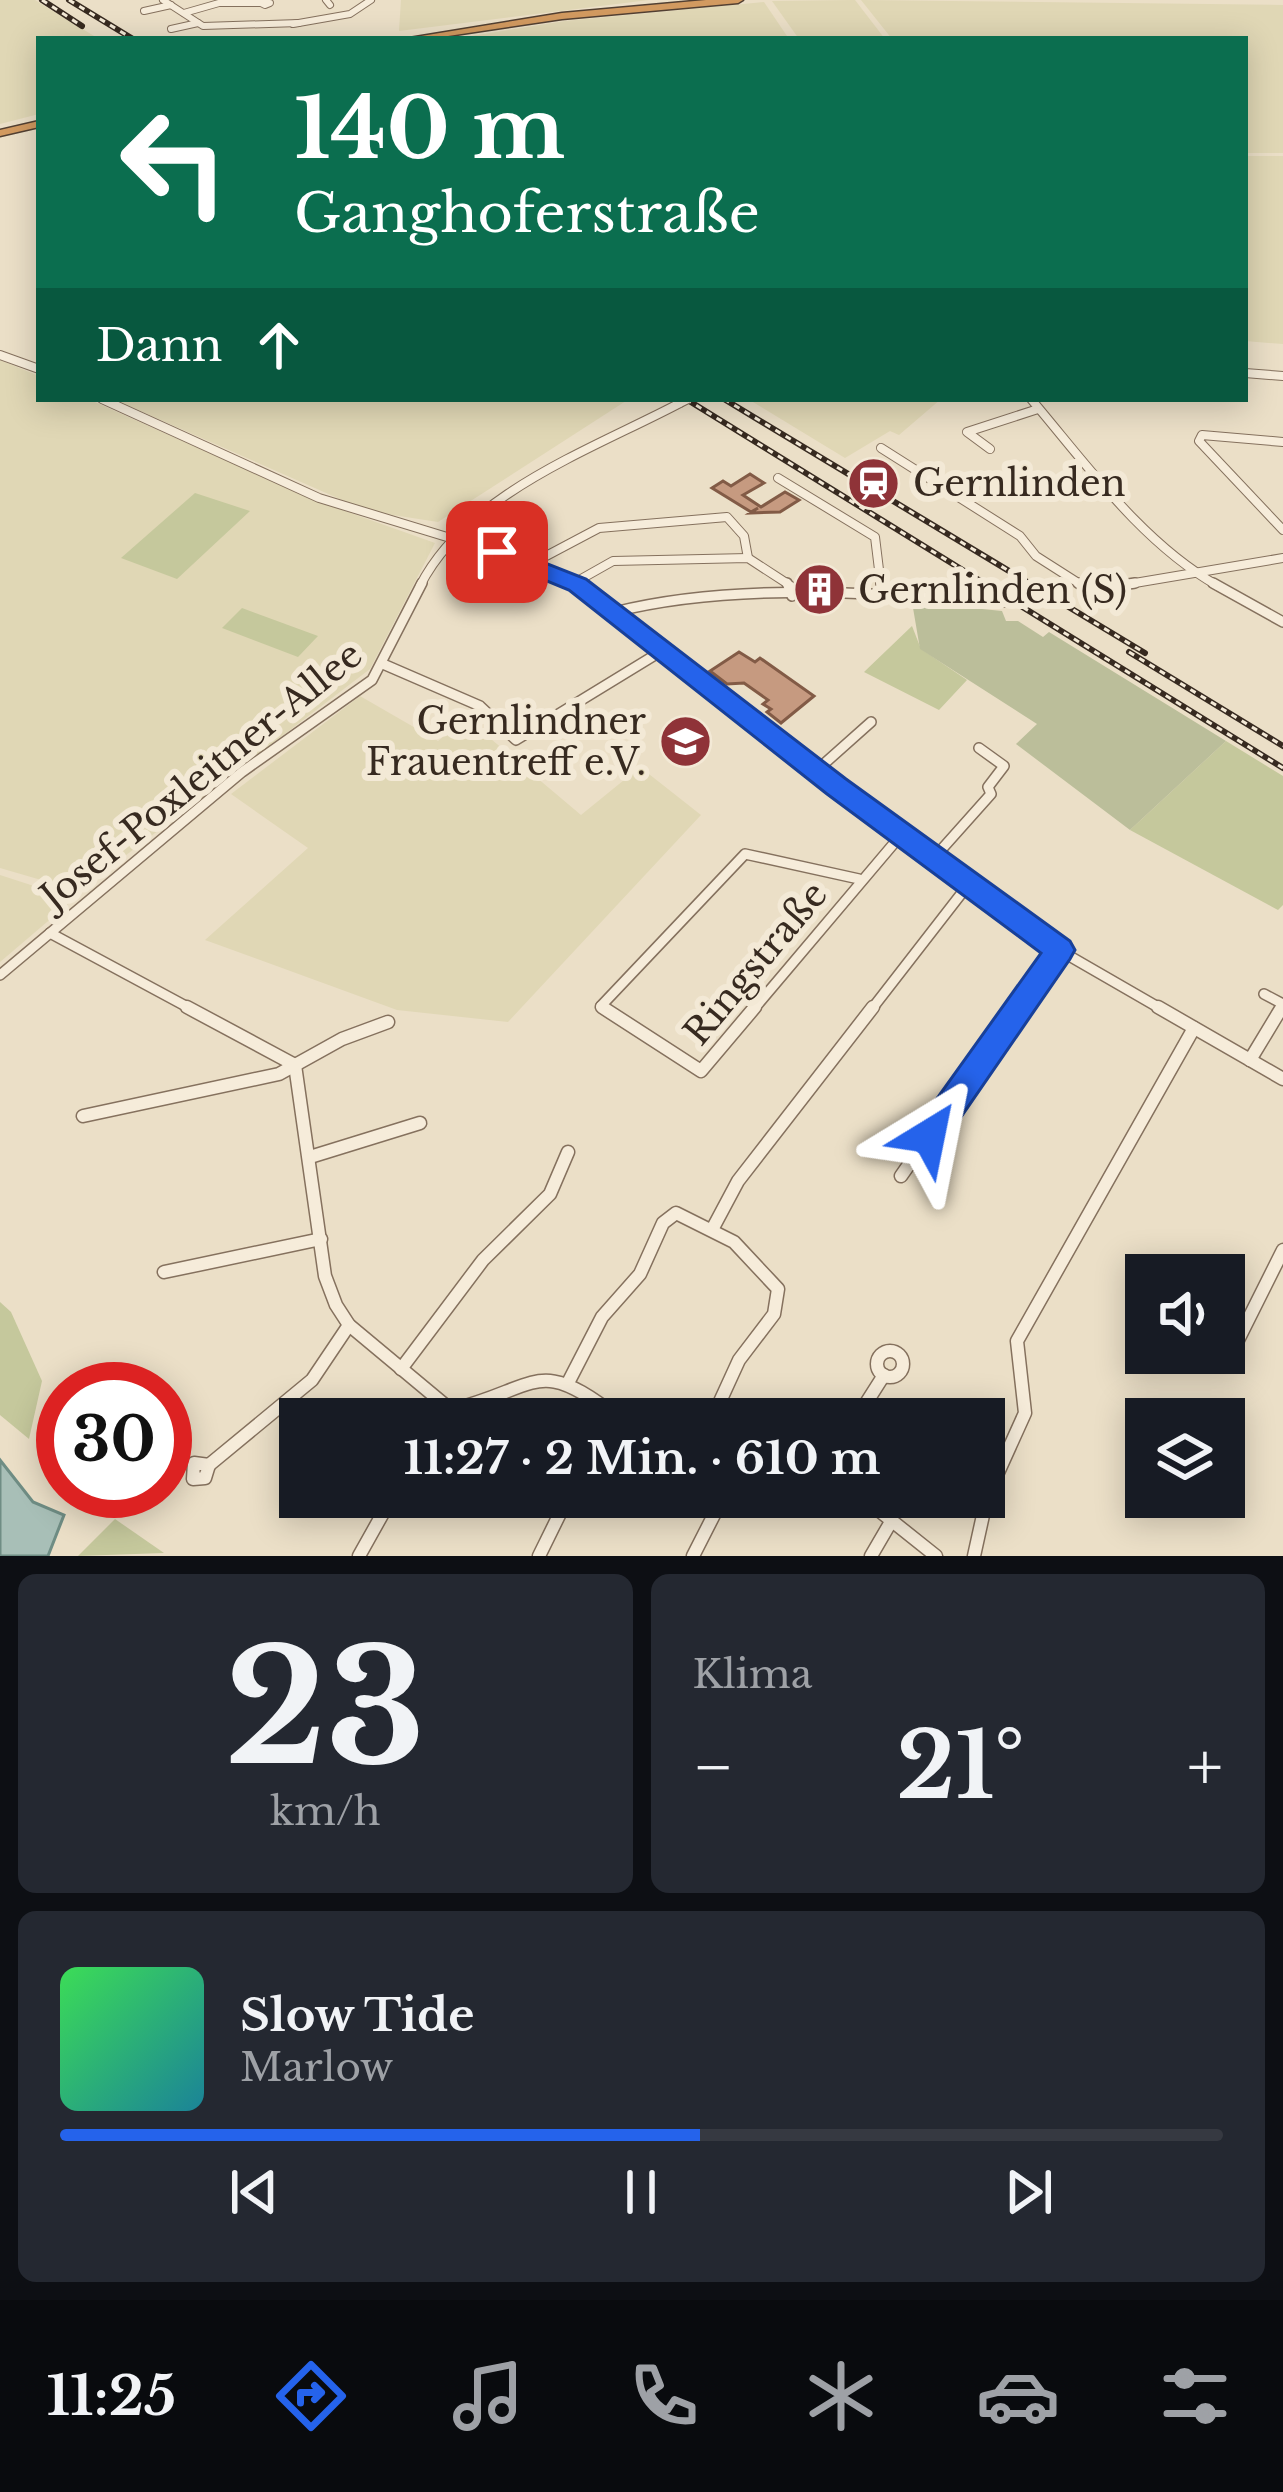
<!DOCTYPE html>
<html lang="de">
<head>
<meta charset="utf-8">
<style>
  body { margin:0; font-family:"Libre Baskerville",serif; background:#242831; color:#f1f3f6; height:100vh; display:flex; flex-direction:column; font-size:45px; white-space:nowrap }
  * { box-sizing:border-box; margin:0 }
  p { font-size:39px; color:#9ea1a6 }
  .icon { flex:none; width:66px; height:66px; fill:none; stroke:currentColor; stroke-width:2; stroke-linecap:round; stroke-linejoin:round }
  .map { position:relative; height:1556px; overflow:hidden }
  .side { display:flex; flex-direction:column; gap:18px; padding:18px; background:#0d0f14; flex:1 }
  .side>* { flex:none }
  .banner { position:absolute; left:36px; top:36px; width:1212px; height:366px; border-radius:0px; box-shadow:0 6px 30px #0003; background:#0b6e4f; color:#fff; overflow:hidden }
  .tools { position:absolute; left:1125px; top:1254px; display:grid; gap:24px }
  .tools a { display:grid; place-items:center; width:120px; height:120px; border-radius:0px; background:#171b24; box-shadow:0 6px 30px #0003; font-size:60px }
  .speed { position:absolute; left:36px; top:1362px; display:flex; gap:24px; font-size:60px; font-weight:700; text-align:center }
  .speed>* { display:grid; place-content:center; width:156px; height:156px; border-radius:50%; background:#171b24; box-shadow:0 6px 30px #0003; line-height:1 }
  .speed .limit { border:18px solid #d22; background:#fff; color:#111 }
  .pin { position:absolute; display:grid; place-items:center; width:102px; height:102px; color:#fff; margin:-51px; border-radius:24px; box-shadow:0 6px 18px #0006 }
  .me { position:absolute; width:132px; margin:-66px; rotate:35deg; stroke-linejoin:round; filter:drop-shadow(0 0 9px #0008) }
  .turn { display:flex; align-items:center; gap:42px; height:252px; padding:0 60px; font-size:54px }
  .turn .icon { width:156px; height:156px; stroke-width:2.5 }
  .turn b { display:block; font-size:84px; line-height:102px }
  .then { display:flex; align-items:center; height:114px; padding:0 60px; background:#0003; gap:24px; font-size:45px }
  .big { font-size:90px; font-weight:700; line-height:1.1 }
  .side .tile { flex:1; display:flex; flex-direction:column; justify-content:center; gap:18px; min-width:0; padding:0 42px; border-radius:18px; background:#242831 }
  .side .dial { align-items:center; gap:0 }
  .dial b { font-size:156px; line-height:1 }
  .song { display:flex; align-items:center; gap:36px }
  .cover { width:144px; height:144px; border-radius:18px; background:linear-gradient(135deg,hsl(130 70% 55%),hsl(190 70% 35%)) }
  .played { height:12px; border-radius:6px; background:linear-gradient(90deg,#2563eb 55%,#363941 55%) }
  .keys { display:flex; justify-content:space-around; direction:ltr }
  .heat { display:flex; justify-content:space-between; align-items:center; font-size:66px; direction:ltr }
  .side .tiles { flex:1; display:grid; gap:18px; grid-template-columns:1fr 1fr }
  .tile:last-child { grid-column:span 2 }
  .trip { position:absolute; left:279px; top:1398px; width:726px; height:120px; border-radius:0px; background:#171b24; box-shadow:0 6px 30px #0003; font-weight:700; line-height:120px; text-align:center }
  .tab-bar { display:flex; height:192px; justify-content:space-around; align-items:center; background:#090b0e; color:#9ea1a6 }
  .tab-bar .icon { width:84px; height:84px }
  .tab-bar .on { color:#2563eb }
  .tab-bar b { font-size:54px; color:#f1f3f6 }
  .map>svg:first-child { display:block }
</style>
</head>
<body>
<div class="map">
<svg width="1283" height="1556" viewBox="0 0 1283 1556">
  <rect width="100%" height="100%" fill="#ebdfc7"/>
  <g fill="#e0d7b5">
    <polygon points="0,0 35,0 99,39 39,39 39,114 0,124"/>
    <polygon points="401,0 649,0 399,31"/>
    <polygon points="855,0 885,39 799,39 772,1"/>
    <polygon points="861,0 1283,5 1283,153 1245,153 1245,39 892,39"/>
    <polygon points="764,2 789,39 452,39 565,21"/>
    <polygon points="1245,156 1283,156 1283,344 1245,341"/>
    <polygon points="0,360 39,376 39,399 88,399 317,501 435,543 370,669 79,891 0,868"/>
    <polygon points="113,399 629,399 438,522 367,511"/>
    <polygon points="748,399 941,399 899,435 890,431 845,458"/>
    <polygon points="360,696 438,741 466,718 581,815 640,767 701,815 508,1022 397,1010 205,940 308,848 231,794"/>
    <polygon points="0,875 74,899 0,962"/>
  </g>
  <g fill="#c5c89c">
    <polygon points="195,493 250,511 177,579 121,558"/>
    <polygon points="242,608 318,636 298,657 222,628"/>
    <polygon points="912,626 921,649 967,680 939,710 864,672"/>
    <polygon points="1226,741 1283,776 1283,905 1278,910 1130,830"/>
    <polygon points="0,1302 11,1312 42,1381 29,1439 0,1415"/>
    <polygon points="115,1519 164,1553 78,1556"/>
  </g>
  <polygon fill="#bbbe9a" points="912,602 1002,611 1006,621 1018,621 1043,637 1049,632 1226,741 1130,830 1016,744 1037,724 920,649"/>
  <polygon fill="#a8bfb7" stroke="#6f8d84" stroke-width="3" points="0,1460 33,1502 64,1515 48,1556 0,1556"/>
  <g fill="#c69a80" stroke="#825b46" stroke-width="3">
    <polygon points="750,474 764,483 743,495 761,507 785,492 799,500 780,512 750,513 758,508 751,512 712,488 723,481 731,486"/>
    <polygon points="739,652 755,662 760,658 814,696 781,723 767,712 771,709 763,704 768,700 744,683 727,684 710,671"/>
  </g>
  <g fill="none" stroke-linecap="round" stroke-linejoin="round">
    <defs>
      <g id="street-far3">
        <polyline points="163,0 203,26 299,23"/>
        <polyline points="326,0 330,5"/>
        <polygon points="261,3 270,3 265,5"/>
        <polyline points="144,11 171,5"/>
        <polyline points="184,13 219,3 261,3"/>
        <polyline points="293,24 350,14 371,0"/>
        <polyline points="171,29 198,23"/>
      </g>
      <g id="street-far2">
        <polyline points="0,355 39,369"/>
        <polyline points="1245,373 1283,376"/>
        <polyline points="102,399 319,498 506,555 579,586"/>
        <path d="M1031,399C1087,465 1142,543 1218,586"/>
        <polyline points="1283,442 1202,435 1199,441 1283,530"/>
        <polyline points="881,448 1020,536 1036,556 1083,586"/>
        <polyline points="990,449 967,432 1038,409"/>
        <polyline points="778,478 875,537 881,586"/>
        <polyline points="531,564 599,528 727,517 744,536 748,558"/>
        <polyline points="574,583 613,561 748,558 791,586"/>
        <path d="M420,586C467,493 593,449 680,403"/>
        <polyline points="1117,586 1283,558"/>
      </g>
      <g id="street-far1">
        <polyline points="573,583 856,802 1059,950 1163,1010"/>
        <polyline points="787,583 792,596"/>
        <polyline points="881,583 882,594"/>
        <polyline points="1078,583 1090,590 1135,583"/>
        <polyline points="1213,583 1283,622"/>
        <path d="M614,612C738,581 876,594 1003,602"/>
        <polyline points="383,664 480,706 516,740 660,652"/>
        <polyline points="816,771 871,722"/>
        <polyline points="933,859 991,794 988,787 1004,766 979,748"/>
        <polyline points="50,933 193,1010"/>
        <polyline points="0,975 242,772 372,680 422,583"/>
        <polyline points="1264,994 1283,1004"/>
        <polyline points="607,1010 601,1006 745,854 859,879"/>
        <polyline points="753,1010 901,835"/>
        <polyline points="871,1010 968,885"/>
        <polyline points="1017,1010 1059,950"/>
        <polyline points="1280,1010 1283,1005"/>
      </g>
      <g id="street">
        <path d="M187,1007L295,1065L325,1276L336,1305L349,1325L451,1410C540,1388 536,1353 620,1419"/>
        <polyline points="602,1007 701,1071 755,1007"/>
        <polyline points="1158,1007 1283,1079"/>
        <polyline points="1250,1060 1282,1007"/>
        <polyline points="83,1116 279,1074 342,1039 388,1022"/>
        <polyline points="310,1157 420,1123"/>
        <polyline points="901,1176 1019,1007"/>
        <polyline points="714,1226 738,1181 873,1007"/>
        <polyline points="164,1272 321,1239"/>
        <circle cx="890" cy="1364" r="13"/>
        <polyline points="1225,1366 1283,1250"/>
        <polyline points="401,1369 483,1260 550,1194 568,1152"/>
        <polyline points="569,1381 602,1317 640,1274 663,1223 676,1213 734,1242 778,1289 774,1314 739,1360 712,1419"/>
        <polyline points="856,1419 884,1375"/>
        <polygon points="194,1463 209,1465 205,1478 193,1479"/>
        <polyline points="209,1465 312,1380 349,1325"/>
        <polyline points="862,1497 936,1556"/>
        <polyline points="721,1498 744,1504 774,1497"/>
        <polyline points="359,1556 392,1497"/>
        <polyline points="539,1556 568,1497"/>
        <polyline points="693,1556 722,1499"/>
        <polyline points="871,1556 892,1520"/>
        <polyline points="974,1556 987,1497 1025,1413 1017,1341 1194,1028"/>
      </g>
      <g id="highway">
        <polygon points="706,0 743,0 738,3 562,19 428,39 403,39 562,13"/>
        <polygon points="39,121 39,127 0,136 0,130"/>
      </g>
    </defs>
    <use href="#street-far3" stroke="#85715e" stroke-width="8"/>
    <use href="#street-far2" stroke="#85715e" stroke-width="10"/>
    <use href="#street-far1" stroke="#85715e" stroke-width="12"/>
    <use href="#street" stroke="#85715e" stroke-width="15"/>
    <use href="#highway" stroke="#534032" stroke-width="3"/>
    <use href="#street-far3" stroke="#f6ecda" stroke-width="6"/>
    <use href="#street-far2" stroke="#f6ecda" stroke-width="8"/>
    <use href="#street-far1" stroke="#f6ecda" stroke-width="9"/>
    <use href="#street" stroke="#f6ecda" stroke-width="12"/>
    <use href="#highway" fill="#d29a60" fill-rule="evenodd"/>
    <defs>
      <g id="rail">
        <polyline points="42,0 82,26"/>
        <polyline points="69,0 133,39"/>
        <polyline points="686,399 1283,768"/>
        <polyline points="724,399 1145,653"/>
        <polyline points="1129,652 1283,746"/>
      </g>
    </defs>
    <use href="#rail" stroke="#372a20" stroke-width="6"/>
    <use href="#rail" stroke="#f3e9d6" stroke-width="3" stroke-dasharray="6" stroke-linecap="butt"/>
    <defs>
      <polyline id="street-bridge" points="680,403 688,399"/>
    </defs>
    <use href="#street-bridge" stroke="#85715e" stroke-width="10" stroke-linecap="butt"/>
    <use href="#street-bridge" stroke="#f6ecda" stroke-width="8"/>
  </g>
  <polygon fill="#2563eb" stroke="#184099" stroke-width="3" points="497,544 586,579 846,779 1070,941 1075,950 1070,959 941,1146 929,1151 918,1146 913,1136 918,1125 1041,953 827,794 569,590 489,557 485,552"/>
  <defs>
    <symbol id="station-disc" viewBox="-11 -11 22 22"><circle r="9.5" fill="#8f3338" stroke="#f3e9d6"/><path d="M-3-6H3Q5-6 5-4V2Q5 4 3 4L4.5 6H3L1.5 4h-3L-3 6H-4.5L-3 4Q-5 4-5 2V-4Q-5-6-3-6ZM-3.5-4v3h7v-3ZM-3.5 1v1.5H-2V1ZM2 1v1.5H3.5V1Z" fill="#fff"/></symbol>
    <symbol id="building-disc" viewBox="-11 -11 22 22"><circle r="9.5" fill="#8f3338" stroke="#f3e9d6"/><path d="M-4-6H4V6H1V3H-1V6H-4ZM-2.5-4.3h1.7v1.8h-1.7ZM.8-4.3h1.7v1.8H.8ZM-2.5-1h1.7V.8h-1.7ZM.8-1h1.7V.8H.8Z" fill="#fff"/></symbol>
    <symbol id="school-disc" viewBox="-11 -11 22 22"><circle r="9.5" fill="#8f3338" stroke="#f3e9d6"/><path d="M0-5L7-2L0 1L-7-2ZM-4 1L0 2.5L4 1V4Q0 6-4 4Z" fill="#fff"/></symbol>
  </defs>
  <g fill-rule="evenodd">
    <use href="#station-disc" x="844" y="454" width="59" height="59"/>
    <use href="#building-disc" x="790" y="560" width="59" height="59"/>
    <use href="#school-disc" x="656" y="712" width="59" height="59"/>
  </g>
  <g text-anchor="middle" stroke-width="12" stroke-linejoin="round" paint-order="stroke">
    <g font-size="36" fill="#372a20" stroke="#f3e9d6" text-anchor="start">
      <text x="913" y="496">Gernlinden</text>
      <text x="858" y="603">Gernlinden (S)</text>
      <text x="646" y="734" text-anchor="end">Gernlindner<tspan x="646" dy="41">Frauentreff e.V.</tspan></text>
    </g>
    <g font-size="36" fill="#372a20" stroke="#f3e9d6">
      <text transform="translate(201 775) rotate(-39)" y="13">Josef-Poxleitner-Allee</text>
      <text transform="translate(755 963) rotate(-50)" y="13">Ringstraße</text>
    </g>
  </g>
</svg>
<div class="tools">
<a><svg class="icon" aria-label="sound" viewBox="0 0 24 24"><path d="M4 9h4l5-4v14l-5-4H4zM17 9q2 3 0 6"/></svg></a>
<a><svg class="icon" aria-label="layers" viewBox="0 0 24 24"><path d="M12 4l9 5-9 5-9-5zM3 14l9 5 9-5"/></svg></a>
</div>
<div class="speed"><div class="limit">30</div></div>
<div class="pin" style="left:497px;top:552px;background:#d93025"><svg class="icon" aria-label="arrive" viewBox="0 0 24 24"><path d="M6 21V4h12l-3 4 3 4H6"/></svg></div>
<svg class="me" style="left:929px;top:1136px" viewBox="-20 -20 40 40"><path d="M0-17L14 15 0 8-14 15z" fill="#2563eb" stroke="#fff" stroke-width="4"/></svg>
<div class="trip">11:27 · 2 Min. · 610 m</div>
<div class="banner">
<div class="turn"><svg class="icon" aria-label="left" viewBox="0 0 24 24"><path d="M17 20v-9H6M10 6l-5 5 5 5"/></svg><div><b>140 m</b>Ganghoferstraße</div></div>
<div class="then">Dann<svg class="icon" aria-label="ahead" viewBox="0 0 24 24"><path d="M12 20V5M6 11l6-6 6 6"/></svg></div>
</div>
</div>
<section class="side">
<div class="tiles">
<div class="tile dial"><b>23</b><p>km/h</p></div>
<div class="tile"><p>Klima</p>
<div class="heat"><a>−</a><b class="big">21°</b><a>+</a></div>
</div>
<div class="tile">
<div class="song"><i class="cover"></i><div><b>Slow Tide</b><p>Marlow</p></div></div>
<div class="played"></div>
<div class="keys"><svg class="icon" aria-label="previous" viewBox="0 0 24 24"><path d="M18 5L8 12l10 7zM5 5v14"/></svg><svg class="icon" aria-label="pause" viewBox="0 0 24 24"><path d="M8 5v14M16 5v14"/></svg><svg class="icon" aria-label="next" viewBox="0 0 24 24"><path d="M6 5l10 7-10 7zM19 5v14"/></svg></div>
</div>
</div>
</section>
<nav class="tab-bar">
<b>11:25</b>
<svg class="icon on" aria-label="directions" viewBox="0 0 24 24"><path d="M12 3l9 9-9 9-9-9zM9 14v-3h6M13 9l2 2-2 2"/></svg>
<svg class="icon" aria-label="music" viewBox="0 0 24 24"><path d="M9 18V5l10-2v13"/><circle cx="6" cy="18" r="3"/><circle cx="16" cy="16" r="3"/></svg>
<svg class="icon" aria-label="phone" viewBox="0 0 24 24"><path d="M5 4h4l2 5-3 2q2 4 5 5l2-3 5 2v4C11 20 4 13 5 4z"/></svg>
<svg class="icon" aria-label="climate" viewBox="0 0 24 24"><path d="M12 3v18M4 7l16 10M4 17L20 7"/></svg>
<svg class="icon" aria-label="car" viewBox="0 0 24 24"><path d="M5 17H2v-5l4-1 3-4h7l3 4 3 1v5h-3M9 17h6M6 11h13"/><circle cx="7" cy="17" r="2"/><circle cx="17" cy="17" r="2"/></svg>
<svg class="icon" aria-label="filters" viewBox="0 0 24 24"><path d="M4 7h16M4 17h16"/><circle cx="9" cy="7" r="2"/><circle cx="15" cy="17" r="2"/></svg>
</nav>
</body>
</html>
